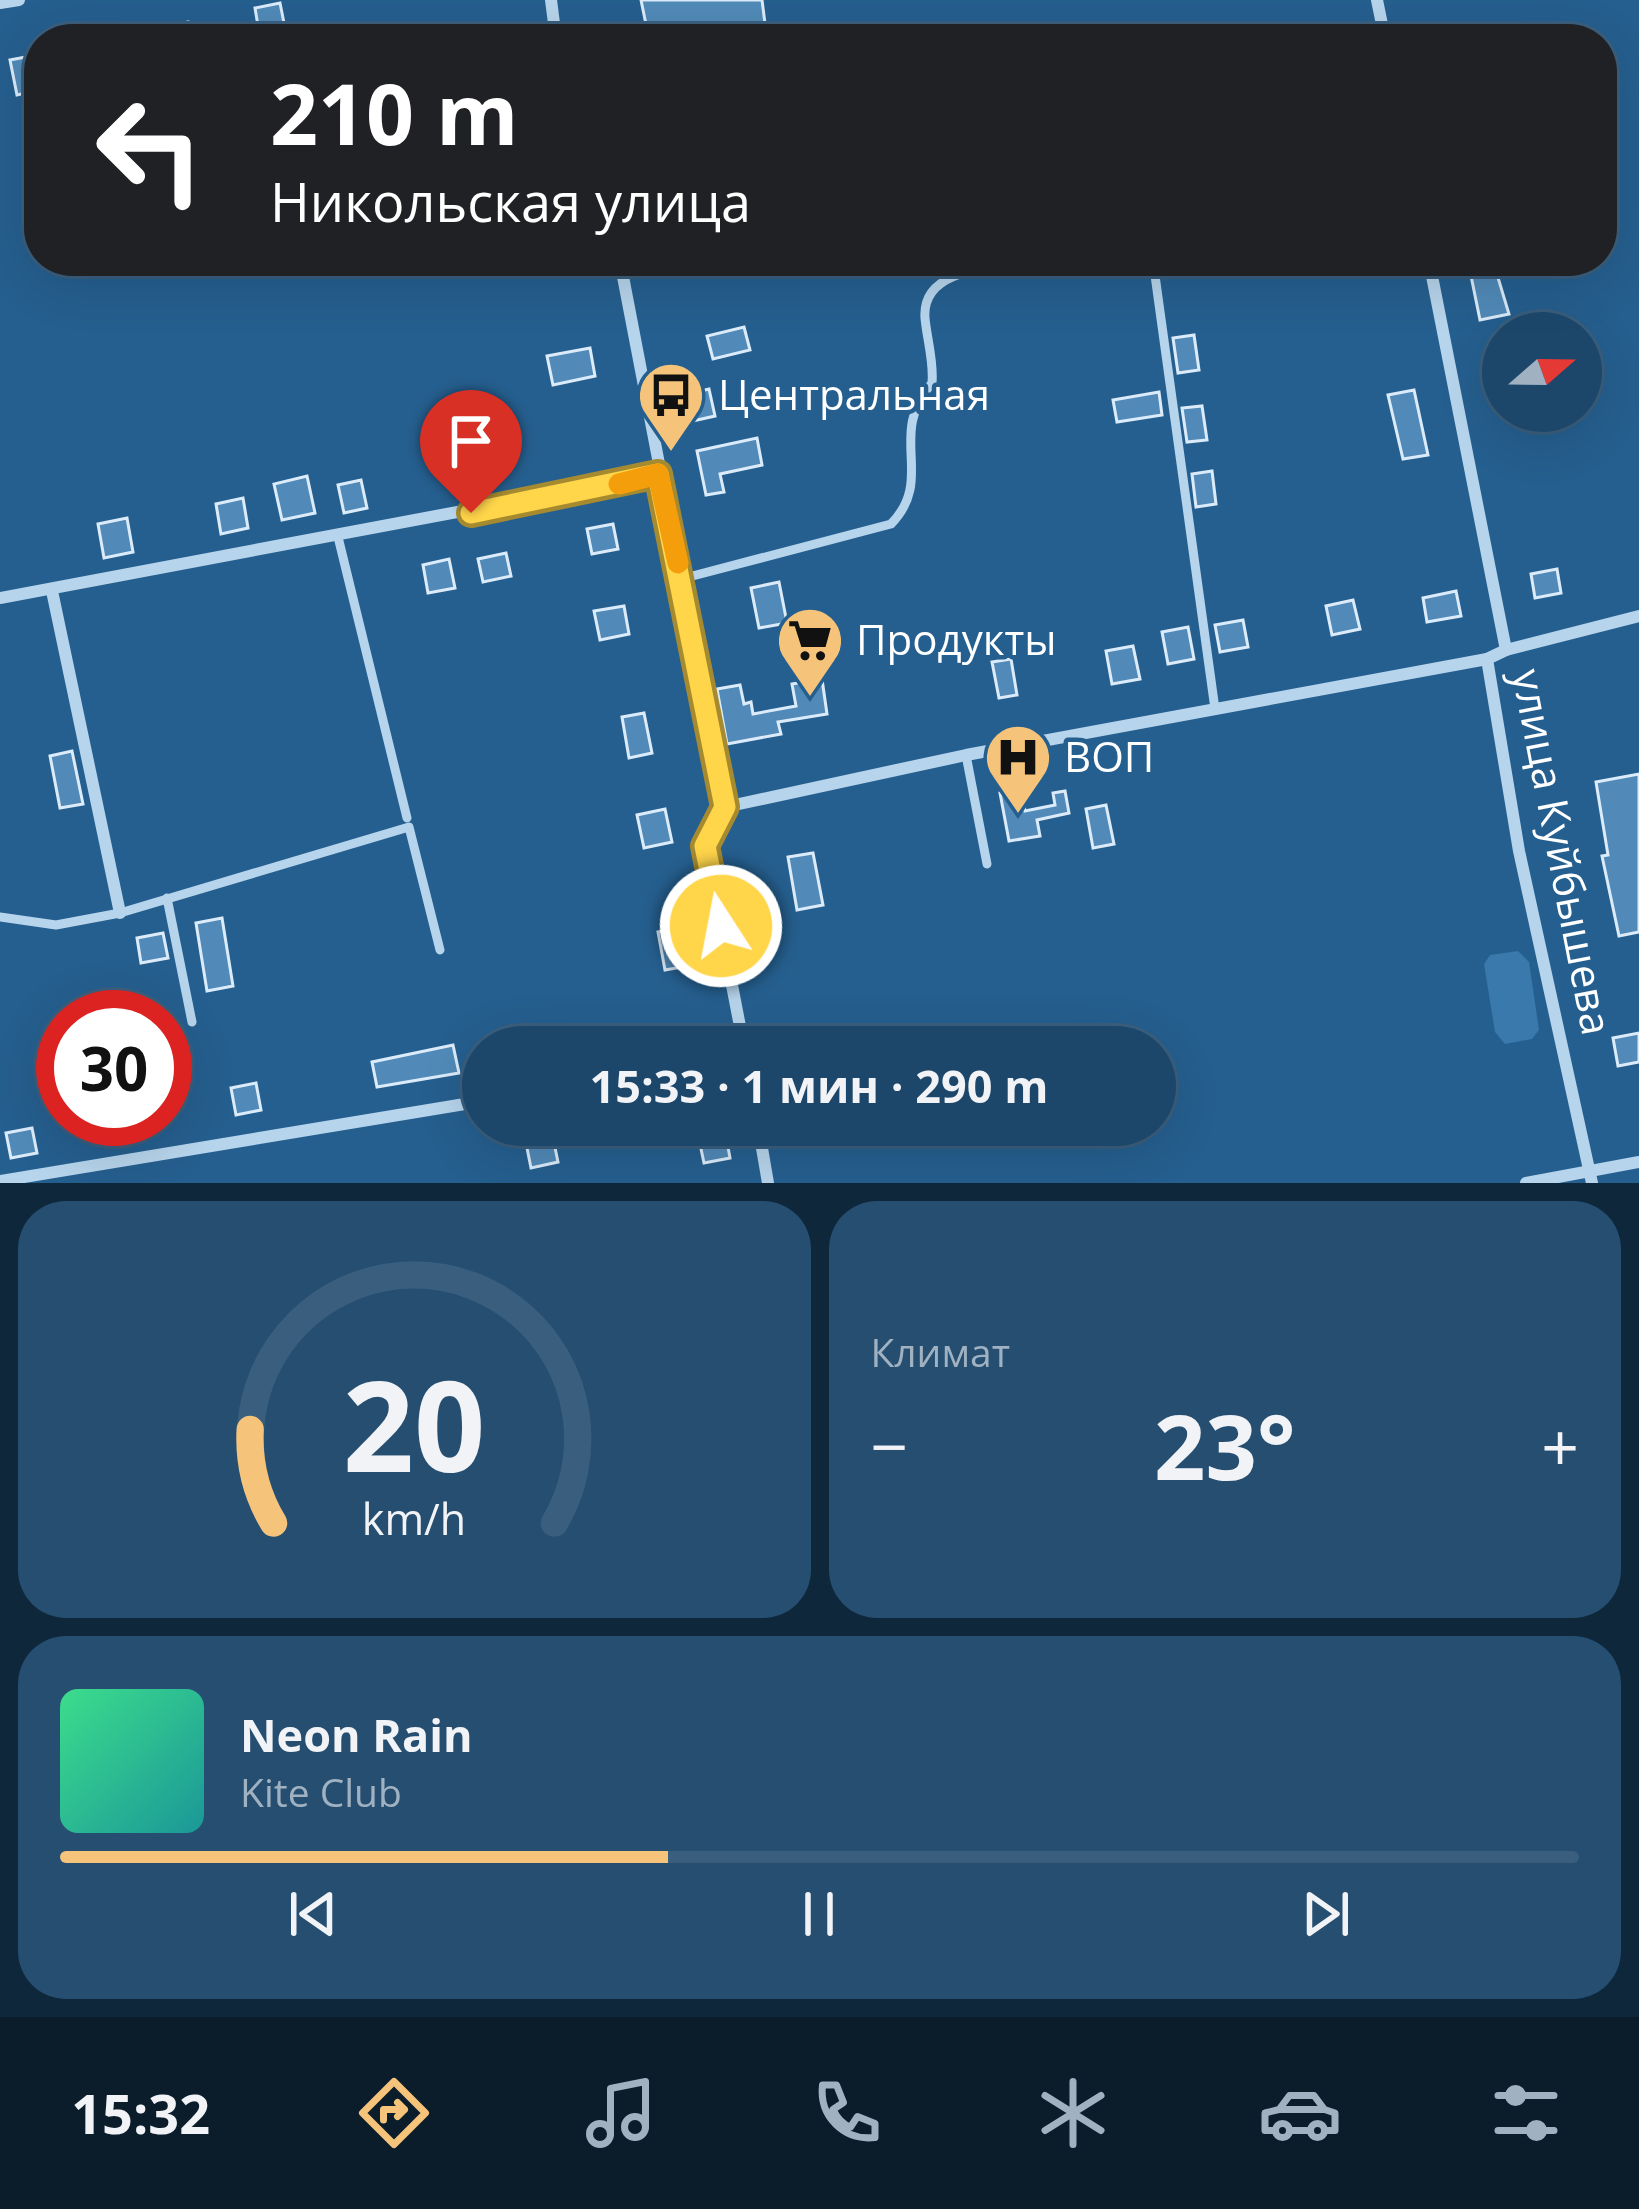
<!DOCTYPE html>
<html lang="ru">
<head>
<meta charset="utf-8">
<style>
  body { margin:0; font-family:"Open Sans",sans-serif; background:#254e71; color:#f1f3f6; height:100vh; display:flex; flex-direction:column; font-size:45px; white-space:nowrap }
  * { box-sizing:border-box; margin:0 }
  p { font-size:39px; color:#a0b2c1 }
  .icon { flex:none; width:66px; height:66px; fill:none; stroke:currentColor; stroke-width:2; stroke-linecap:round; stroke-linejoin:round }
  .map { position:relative; height:1183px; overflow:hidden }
  .panel { display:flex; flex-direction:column; gap:18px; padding:18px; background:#0f273b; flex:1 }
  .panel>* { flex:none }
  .guide { position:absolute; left:24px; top:24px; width:1593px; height:252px; border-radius:48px; box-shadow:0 12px 48px #0002,0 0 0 3px #3a5f7e; background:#202124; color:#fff; overflow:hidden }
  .needle { width:78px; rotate:70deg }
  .buttons { position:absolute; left:1482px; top:312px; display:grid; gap:24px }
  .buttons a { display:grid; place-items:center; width:120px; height:120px; border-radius:50%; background:#1c476b; box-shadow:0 12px 48px #0002,0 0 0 3px #3a5f7e; font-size:60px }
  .speed { position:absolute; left:36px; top:990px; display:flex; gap:24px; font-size:60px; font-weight:700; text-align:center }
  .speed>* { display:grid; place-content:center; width:156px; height:156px; border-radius:50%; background:#1c476b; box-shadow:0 12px 48px #0002,0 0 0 3px #3a5f7e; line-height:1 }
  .speed .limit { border:18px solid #d22; background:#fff; color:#111 }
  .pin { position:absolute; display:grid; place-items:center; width:102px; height:102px; color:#fff; margin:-123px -51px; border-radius:50% 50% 50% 0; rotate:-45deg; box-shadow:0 0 12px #0007 }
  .pin .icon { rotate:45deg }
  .me { position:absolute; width:132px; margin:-66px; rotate:349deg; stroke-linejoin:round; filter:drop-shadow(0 0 9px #0008) }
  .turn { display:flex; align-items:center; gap:42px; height:252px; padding:0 48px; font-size:54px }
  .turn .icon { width:156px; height:156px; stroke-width:2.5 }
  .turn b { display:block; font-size:84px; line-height:102px }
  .big { font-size:90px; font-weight:700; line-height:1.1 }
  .panel .card { flex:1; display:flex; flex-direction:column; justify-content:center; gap:18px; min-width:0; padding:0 42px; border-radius:48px; background:#254e71 }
  .panel .dial { align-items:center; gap:0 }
  .dial svg { height:312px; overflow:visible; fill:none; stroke:#3a5f7e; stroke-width:7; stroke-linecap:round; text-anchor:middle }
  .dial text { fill:#f1f3f6; stroke:none }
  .song { display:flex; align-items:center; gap:36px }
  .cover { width:144px; height:144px; border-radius:18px; background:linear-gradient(135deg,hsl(150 70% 55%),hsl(180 70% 35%)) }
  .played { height:12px; border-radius:6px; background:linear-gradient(90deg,#f5c47a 40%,#3a5f7e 40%) }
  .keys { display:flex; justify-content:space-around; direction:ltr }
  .heat { display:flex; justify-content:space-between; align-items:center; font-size:66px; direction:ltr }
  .panel .tiles { flex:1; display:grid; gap:18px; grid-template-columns:1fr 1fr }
  .card:last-child { grid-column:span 2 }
  .trip { position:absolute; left:462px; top:1026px; width:714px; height:120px; border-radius:60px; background:#1c476b; box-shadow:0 12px 48px #0002,0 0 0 3px #3a5f7e; font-weight:700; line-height:120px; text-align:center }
  .dock { display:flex; height:192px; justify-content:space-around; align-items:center; background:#0b1c2b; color:#a0b2c1 }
  .dock .icon { width:84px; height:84px }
  .dock .current { color:#f5c47a }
  .dock b { font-size:54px; color:#f1f3f6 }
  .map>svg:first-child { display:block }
</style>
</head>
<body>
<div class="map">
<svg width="1639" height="1183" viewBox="0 0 1639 1183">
  <rect width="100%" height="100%" fill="#255f8f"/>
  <polygon fill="#3979ac" points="1518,951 1529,962 1539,1030 1532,1039 1505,1044 1495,1032 1484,964 1490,955"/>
  <g fill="#518ab8" stroke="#dbebf9" stroke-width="3">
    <polygon points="641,0 762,0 767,39 649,39"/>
    <polygon points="280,3 286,33 260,38 255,8"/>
    <polygon points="188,22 191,39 132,39 132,33"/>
    <polygon points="36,55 39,90 17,95 10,60"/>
    <polygon points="1468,261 1493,261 1509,314 1480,320"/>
    <polygon points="744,327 750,350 713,359 707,336"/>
    <polygon points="1194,335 1199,370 1178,373 1173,338"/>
    <polygon points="590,348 595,376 553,385 547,356"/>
    <polygon points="709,389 715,416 693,421 687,394"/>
    <polygon points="1414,390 1428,455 1403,459 1388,395"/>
    <polygon points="1159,392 1162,415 1117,422 1113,400"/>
    <polygon points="1202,406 1207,440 1187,442 1182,408"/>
    <polygon points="757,438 762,465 720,474 724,492 706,495 697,451"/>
    <polygon points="476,443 483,476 451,483 444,450"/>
    <polygon points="1212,471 1216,504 1196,507 1192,474"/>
    <polygon points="307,476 315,513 282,520 274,484"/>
    <polygon points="361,480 367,508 344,513 338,485"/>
    <polygon points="243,498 248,528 221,534 216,504"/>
    <polygon points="127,518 133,552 104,558 98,524"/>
    <polygon points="613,524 618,549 592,554 587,529"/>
    <polygon points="506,553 511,576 483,582 478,559"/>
    <polygon points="449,559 455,588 428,593 423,565"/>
    <polygon points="1557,569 1561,593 1535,598 1531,574"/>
    <polygon points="779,582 787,623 759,628 751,588"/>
    <polygon points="1456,591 1461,616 1427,622 1423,598"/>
    <polygon points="1353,600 1360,629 1332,635 1326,606"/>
    <polygon points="624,606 629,634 600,640 594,611"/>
    <polygon points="1243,620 1248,647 1220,652 1215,625"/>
    <polygon points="1188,627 1194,659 1168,664 1162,632"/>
    <polygon points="1133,646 1140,679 1112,684 1106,651"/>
    <polygon points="1011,659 1017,695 999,698 992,662"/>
    <polygon points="822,679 827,714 778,722 781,734 727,744 717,689 740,685 744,704 751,702 753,714 796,706 792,684"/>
    <polygon points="644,713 652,753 629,758 622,717"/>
    <polygon points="72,751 83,804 60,808 50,756"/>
    <polygon points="1639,774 1639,932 1619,936 1602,856 1608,855 1596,782"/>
    <polygon points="1021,789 1025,811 1055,805 1053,793 1065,791 1069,813 1037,820 1040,836 1009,841 1000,793"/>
    <polygon points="1106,805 1114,844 1093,848 1086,809"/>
    <polygon points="665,809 672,842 644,848 637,815"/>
    <polygon points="813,853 823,905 797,910 788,857"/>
    <polygon points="222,918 233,986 207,991 196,923"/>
    <polygon points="691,925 699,964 665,970 658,932"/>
    <polygon points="163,933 168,958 141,963 137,938"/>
    <polygon points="1639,1033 1639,1062 1618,1066 1613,1038"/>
    <polygon points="453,1045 459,1073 377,1087 372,1062"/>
    <polygon points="256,1083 261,1110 236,1115 231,1088"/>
    <polygon points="696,1125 724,1125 730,1158 704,1163"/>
    <polygon points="32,1128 37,1153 11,1158 6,1133"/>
    <polygon points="553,1138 558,1162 531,1168 526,1143"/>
  </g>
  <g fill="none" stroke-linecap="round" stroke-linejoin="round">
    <g stroke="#b6d4eb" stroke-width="9">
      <polyline points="1153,261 1215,709"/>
      <polyline points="338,537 407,818"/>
      <path d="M681,579L891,524C936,478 886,435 932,383C934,361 927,340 925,318C921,265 1000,268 1038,261"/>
      <polyline points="966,755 987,864"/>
      <polyline points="167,898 192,1022"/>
      <polyline points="0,917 56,925 120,913 409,827 440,950"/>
    </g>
    <g stroke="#b6d4eb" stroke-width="12">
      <polyline points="551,0 556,39"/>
      <polyline points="1377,0 1385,39"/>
      <polyline points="0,3 19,0"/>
      <polyline points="620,261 725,807 705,846 744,1047"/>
      <polyline points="1429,261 1506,650 1487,659 1519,851 1592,1183"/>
      <polyline points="52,591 120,913"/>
      <polyline points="0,598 659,474"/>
      <polyline points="1506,650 1639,616"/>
      <polyline points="725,807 966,755 1487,659"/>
      <polyline points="758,1125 768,1183"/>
      <polyline points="0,1181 483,1101"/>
      <polyline points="1526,1183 1639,1162"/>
    </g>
  </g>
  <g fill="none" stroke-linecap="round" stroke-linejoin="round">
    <defs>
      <polyline id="route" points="471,513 658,474 725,807 705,846 721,926"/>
    </defs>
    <use href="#route" stroke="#a68a30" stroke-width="30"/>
    <use href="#route" stroke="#ffd54a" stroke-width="21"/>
    <polyline stroke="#f59e0b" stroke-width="21" points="619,484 658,474 678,563"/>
  </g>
  <defs>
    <symbol id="bus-pin" viewBox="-11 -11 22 30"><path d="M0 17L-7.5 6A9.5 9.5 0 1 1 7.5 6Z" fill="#f5c47a" stroke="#255f8f"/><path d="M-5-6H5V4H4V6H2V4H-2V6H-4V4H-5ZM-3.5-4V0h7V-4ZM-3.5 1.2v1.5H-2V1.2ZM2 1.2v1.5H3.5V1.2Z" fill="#111"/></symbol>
    <symbol id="supermarket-pin" viewBox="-11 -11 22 30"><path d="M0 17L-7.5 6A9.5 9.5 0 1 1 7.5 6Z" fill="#f5c47a" stroke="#255f8f"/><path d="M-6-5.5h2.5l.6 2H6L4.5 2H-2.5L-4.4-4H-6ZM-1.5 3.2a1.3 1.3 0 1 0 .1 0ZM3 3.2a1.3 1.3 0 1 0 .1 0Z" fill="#111"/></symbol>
    <symbol id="hospital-pin" viewBox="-11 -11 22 30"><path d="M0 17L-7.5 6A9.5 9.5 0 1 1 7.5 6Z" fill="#f5c47a" stroke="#255f8f"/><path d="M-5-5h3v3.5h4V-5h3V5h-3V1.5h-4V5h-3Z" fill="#111"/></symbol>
  </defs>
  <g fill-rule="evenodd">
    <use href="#bus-pin" x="633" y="357" width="76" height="104"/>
    <use href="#supermarket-pin" x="772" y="602" width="76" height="104"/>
    <use href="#hospital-pin" x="980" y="719" width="76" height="104"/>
  </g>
  <g text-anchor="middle" stroke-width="9" stroke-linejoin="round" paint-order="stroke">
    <g font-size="42" fill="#fff" stroke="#255f8f" text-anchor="start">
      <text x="718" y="410">Центральная</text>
      <text x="856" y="655">Продукты</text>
      <text x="1064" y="772">ВОП</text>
    </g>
    <g font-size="42" fill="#fff" stroke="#255f8f">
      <text transform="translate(1562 852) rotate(79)" y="15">улица Куйбышева</text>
    </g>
  </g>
</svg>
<div class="buttons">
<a><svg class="needle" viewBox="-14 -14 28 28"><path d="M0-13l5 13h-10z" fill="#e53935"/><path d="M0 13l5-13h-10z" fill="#a0b2c1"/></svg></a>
</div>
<div class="speed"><div class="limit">30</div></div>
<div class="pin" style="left:471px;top:513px;background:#d93025"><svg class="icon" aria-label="arrive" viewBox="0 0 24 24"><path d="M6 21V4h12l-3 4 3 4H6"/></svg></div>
<svg class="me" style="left:721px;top:926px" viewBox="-20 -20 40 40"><circle r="17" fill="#ffd54a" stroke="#fff" stroke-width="3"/><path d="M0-11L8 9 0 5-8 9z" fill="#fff"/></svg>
<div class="trip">15:33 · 1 мин · 290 m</div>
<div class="guide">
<div class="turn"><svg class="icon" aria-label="left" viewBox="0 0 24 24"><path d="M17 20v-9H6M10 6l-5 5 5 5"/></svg><div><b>210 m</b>Никольская улица</div></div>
</div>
</div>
<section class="panel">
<div class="tiles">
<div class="card dial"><svg viewBox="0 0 100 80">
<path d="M14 69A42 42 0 1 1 86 69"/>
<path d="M14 69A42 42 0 0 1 8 45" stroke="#f5c47a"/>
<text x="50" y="56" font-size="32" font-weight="700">20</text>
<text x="50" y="72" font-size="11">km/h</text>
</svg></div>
<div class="card"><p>Климат</p>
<div class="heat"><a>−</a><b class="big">23°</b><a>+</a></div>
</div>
<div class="card">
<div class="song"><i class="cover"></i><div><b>Neon Rain</b><p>Kite Club</p></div></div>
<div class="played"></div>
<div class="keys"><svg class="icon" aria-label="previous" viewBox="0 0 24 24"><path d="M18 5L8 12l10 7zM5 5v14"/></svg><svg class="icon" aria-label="pause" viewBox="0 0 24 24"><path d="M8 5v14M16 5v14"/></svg><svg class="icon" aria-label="next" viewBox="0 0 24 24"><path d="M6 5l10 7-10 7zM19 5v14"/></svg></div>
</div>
</div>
</section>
<nav class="dock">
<b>15:32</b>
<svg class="icon current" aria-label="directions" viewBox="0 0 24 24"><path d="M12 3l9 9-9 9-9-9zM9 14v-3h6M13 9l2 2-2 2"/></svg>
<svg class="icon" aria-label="music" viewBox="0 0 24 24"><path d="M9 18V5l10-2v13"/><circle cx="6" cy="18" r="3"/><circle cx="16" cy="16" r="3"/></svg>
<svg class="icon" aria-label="phone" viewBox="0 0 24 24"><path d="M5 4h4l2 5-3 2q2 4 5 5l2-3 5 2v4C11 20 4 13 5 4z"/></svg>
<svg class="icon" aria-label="climate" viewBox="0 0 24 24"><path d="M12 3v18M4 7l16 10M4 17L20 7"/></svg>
<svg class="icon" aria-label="car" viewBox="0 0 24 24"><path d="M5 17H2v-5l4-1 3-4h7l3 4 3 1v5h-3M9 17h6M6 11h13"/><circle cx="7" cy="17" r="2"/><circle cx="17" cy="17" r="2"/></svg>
<svg class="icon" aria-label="filters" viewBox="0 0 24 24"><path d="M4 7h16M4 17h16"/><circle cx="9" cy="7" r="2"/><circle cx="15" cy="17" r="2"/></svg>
</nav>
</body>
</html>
